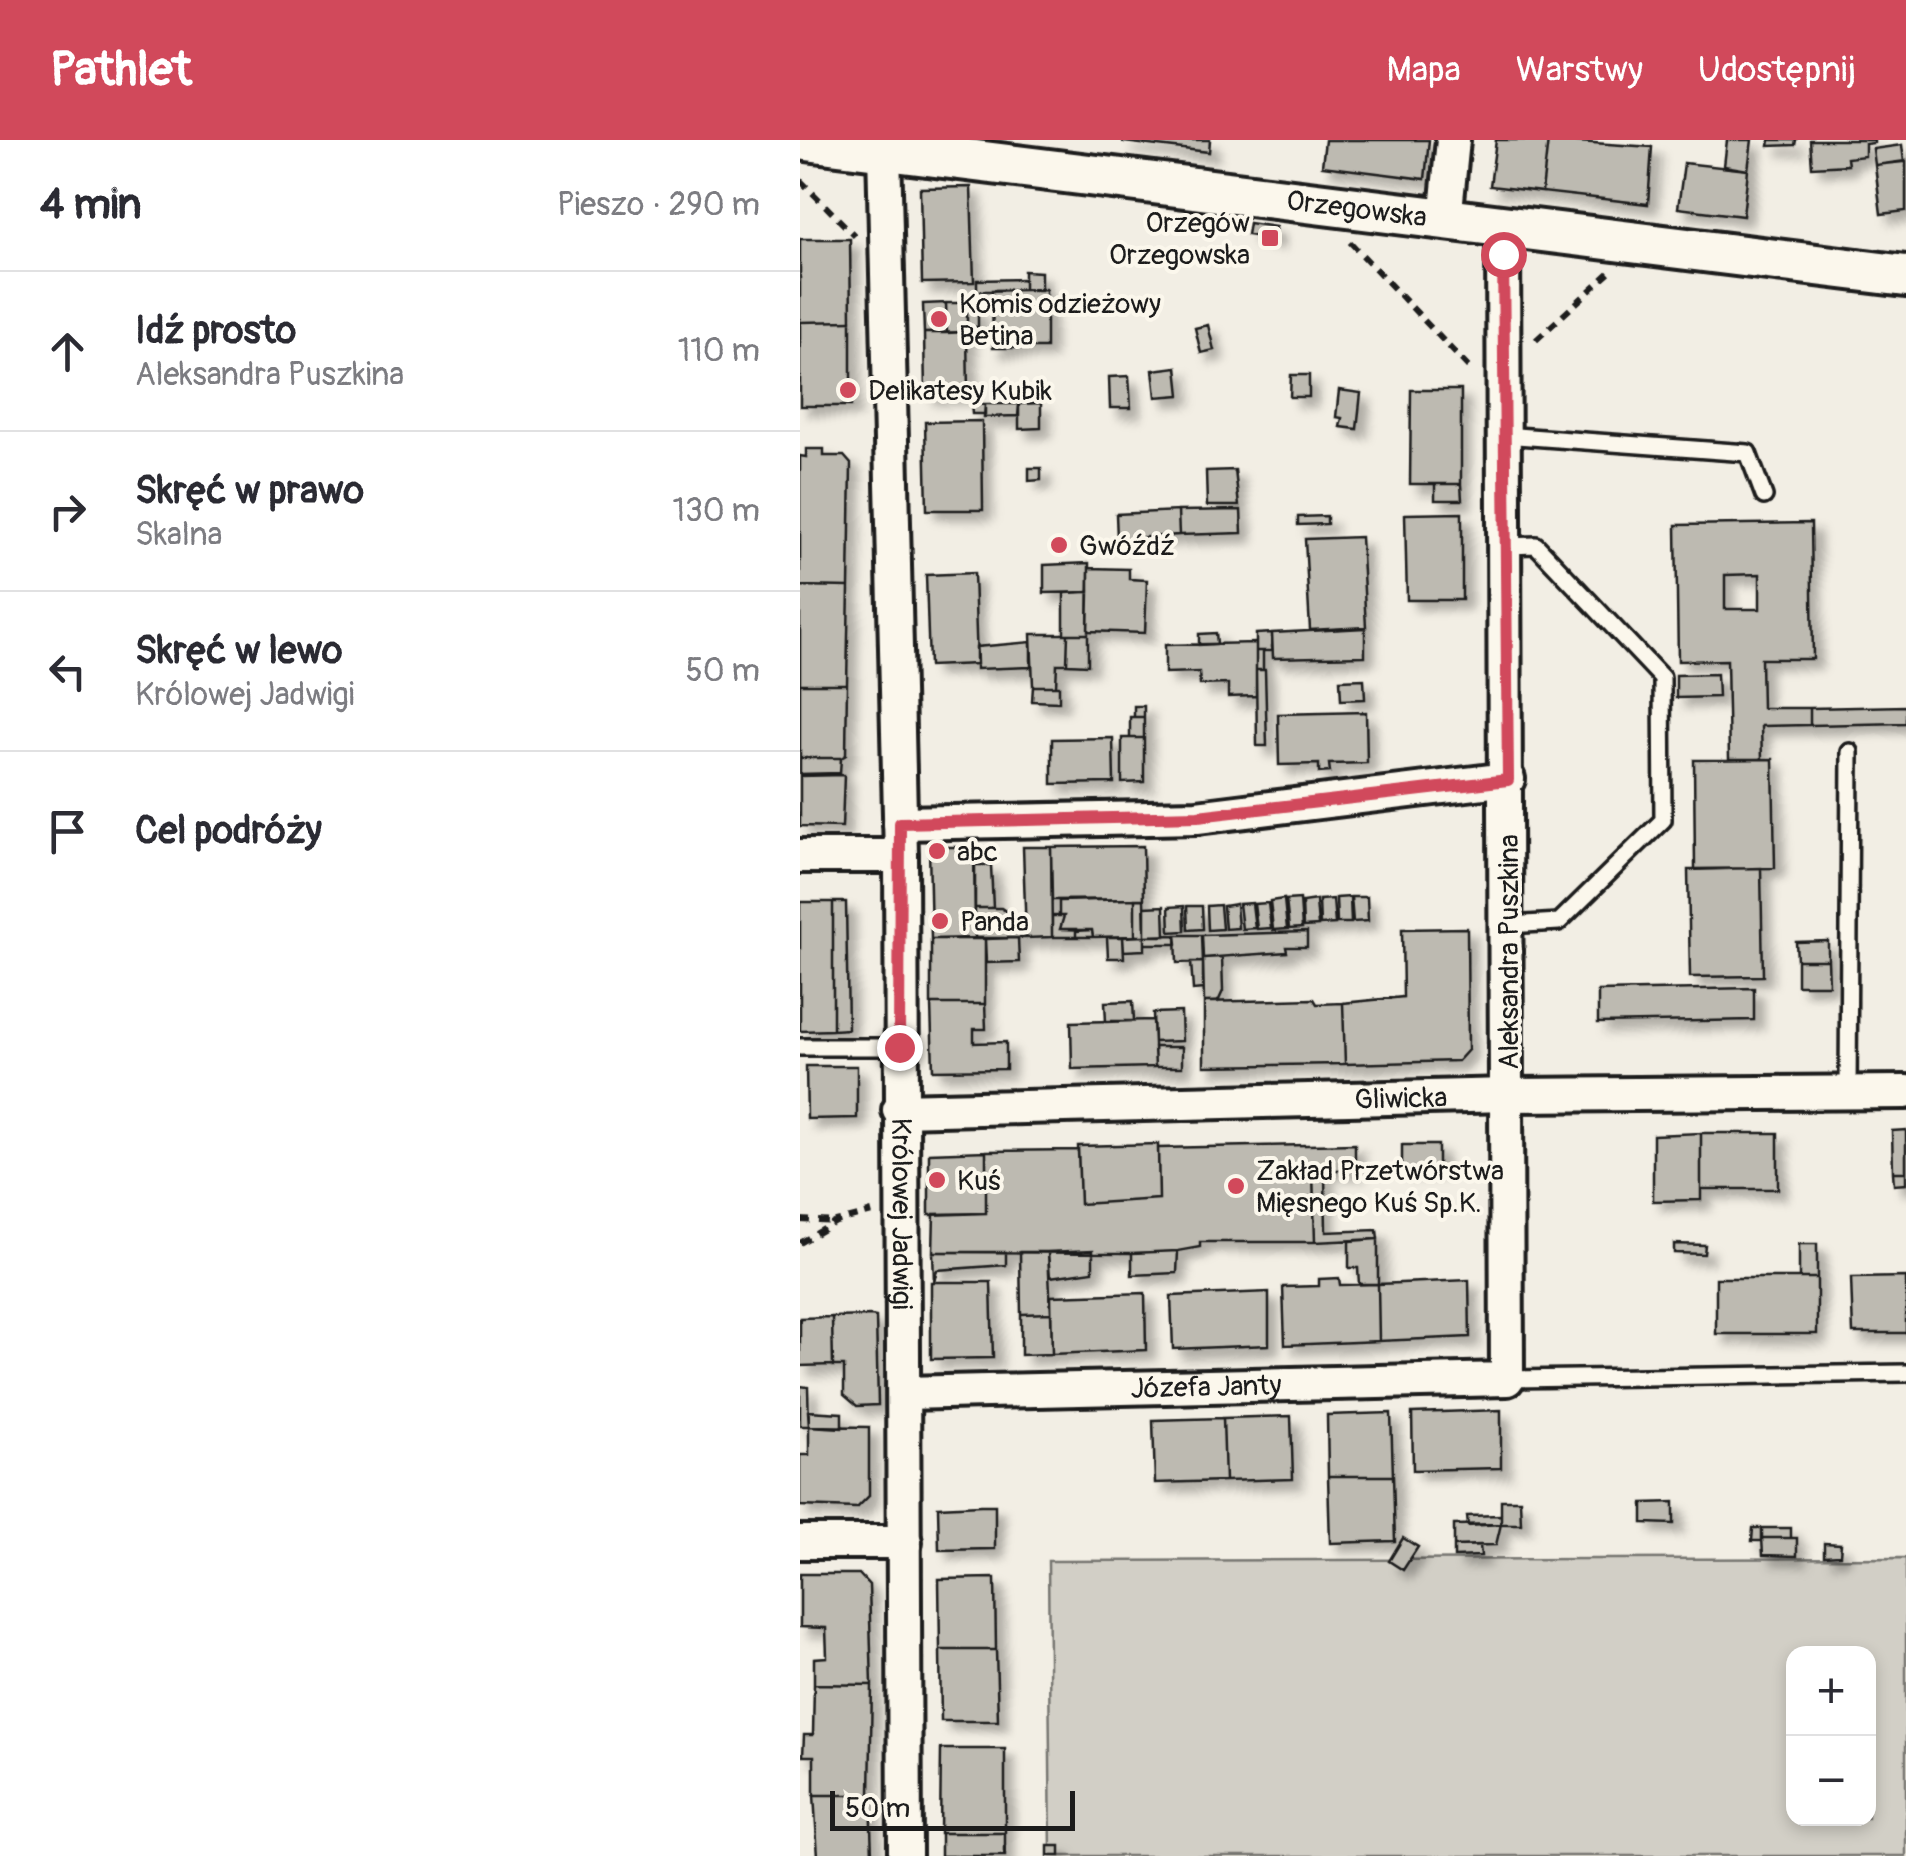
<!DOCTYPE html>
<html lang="pl">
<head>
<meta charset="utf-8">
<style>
  body { margin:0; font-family:Pangolin,sans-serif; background:#f2f2f3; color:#2b2b33 }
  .controls { position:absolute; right:30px; bottom:30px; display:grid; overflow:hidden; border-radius:20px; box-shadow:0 5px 15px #0003 }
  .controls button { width:90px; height:90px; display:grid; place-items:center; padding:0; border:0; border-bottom:2px solid #e1e1e2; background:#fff; color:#2b2b33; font:50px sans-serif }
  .scale { position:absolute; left:30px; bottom:25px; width:245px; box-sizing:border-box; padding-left:10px; border:5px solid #1c1c1c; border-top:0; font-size:28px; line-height:35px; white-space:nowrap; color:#1c1c1c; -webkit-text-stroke:8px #fbf7ec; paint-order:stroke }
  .stop { position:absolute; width:30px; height:30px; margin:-22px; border:8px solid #d1495b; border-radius:50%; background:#fff }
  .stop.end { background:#d1495b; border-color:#fff; box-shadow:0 2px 10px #0008 }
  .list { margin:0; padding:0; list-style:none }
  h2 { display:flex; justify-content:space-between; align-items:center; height:130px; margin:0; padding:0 40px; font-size:42px }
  h2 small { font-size:32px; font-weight:400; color:#7c7c81 }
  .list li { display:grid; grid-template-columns:65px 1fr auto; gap:30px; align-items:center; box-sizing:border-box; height:160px; padding:0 40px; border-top:2px solid #e1e1e2 }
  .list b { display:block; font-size:38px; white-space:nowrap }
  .list p { margin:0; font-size:32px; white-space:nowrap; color:#7c7c81 }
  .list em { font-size:32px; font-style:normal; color:#7c7c81 }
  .icon { flex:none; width:55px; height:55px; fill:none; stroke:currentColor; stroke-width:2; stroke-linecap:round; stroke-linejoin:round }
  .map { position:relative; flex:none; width:1106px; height:1716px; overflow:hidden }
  header { display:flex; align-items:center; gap:60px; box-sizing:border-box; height:140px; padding:0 50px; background:#d1495b; color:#fff }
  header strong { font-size:48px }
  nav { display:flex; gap:55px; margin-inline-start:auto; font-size:35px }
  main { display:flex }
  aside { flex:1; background:#fff }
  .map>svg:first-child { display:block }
</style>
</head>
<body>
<header>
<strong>Pathlet</strong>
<nav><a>Mapa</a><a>Warstwy</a><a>Udostępnij</a></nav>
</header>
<main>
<aside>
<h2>4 min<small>Pieszo · 290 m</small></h2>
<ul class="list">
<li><svg class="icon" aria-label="ahead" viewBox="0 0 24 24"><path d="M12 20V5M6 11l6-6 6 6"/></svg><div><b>Idź prosto</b><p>Aleksandra Puszkina</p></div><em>110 m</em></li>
<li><svg class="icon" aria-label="right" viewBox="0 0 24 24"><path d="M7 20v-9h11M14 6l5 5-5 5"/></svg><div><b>Skręć w prawo</b><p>Skalna</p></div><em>130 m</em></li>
<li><svg class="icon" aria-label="left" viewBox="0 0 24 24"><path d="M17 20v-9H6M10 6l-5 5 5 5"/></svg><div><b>Skręć w lewo</b><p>Królowej Jadwigi</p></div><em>50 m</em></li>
<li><svg class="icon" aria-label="arrive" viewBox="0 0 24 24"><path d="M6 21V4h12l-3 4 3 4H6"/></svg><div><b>Cel podróży</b></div></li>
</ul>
</aside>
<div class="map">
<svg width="1106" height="1716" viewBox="0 0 1106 1716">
  <defs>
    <filter id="shadow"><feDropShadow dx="9" dy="9" stdDeviation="5" flood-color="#0004"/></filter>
  </defs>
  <rect width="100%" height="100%" fill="#f2eee4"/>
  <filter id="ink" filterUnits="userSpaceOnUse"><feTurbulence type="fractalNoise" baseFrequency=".01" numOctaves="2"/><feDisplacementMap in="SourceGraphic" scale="20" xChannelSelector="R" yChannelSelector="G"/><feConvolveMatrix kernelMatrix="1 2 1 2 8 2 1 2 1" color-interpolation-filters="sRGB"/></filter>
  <g filter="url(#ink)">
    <path fill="#d2cfc6" stroke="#777671" stroke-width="2.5" fill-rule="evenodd" d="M1106 1418V1716H251L248 1421ZM994 1514H1068V1678H994Z"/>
    <path fill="#bdbab1" stroke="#1c1c1c" stroke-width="2.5" fill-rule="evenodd" filter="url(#shadow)" d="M323 0H410L409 12 323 2Z
      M525 0H629L625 39 522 26Z
      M696 0H748L742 52 690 46Z
      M748 0 852 7 848 64 742 52Z
      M927 0H952L948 30 924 26Z
      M970 0H996L995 5 969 6Z
      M1010 0H1074V3L1065 4V16L1047 18 1048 25 1012 27Z
      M1102 5 1104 22 1075 25 1073 9Z
      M1106 21V71L1081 74 1075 25Z
      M884 23 948 30 943 76 878 68Z
      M171 47 174 142 122 143 120 48Z
      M449 83 476 87 475 99 447 95Z
      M0 99H50L51 181 0 182Z
      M224 131 241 132V150H224Z
      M224 139V150L177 151V140Z
      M246 149V208H193L192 150Z
      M146 163H167V192L147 193Z
      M146 163 147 193H124L123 164Z
      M167 168H178V187H167Z
      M51 181V266H0V182Z
      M408 185 414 210 401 213 395 188Z
      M167 192 168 254 125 255 124 193Z
      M377 227 380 255 356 257 353 230Z
      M491 235H509V257H490Z
      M329 236 331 268H310L309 237Z
      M539 250 561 253 557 289 540 287 542 278 536 277Z
      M611 250H661V344H610Z
      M241 263V288L219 289V264Z
      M171 264H185V274H172Z
      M185 264H219L218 276 184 277Z
      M182 281 183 370H127L125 282Z
      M6 309H24V316H44L51 324 49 447 0 446V316L6 317Z
      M229 328H241V340L229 341Z
      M435 330 439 366H407L406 331Z
      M635 344H661L662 360H635Z
      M441 370 442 393 379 395 378 371Z
      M378 371 379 395 317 399 316 374Z
      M662 373V460H607L605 374Z
      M527 376V384L498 385V377Z
      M1011 383 1013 519H961L962 568H1010V585L961 586 962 619H929L927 520 878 521 876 385ZM960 434V469H925V435Z
      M561 397 566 487 510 490 505 399Z
      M289 423V452L244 453V425Z
      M289 428 329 429V439L347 440 345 493 288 491Z
      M174 433 177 524 129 526 126 435Z
      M0 446 49 447 47 544H0Z
      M289 452 288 494H264V453Z
      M565 488V516L473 518 472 493Z
      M416 493 417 504 399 505V494Z
      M472 493V511H456V494Z
      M231 494H268L267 524H257L256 546H233Z
      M268 494H288V525L267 524Z
      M231 502V527L176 529V507Z
      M456 503V556L428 557V544L400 545 399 532 365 533V505Z
      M456 511H463V530H456Z
      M456 530H465L467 606H457Z
      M917 534 918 557 876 558V535Z
      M564 539 565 559 541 560 540 540Z
      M0 544H47L46 615 41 618H0Z
      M233 546H259V562L232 561Z
      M334 566H344V577H334Z
      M1106 566V583L1010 585V568Z
      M566 572 567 623 529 624 530 632 519 633V624L479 625 478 574Z
      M330 577H344V598H330Z
      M313 598 314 643 252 644V599Z
      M322 598H344V642L322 643Z
      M0 618H41L40 633 0 634Z
      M973 619 975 728 895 729 894 620Z
      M44 635 42 687 0 686V636Z
      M343 706 344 759 252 760 251 707Z
      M129 707H174L175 798 131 799Z
      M223 707H251L252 797 226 798Z
      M175 725H191L193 768H175Z
      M961 728 963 836 890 837 888 730Z
      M550 757 551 783H537L536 758Z
      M551 757H567L568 781 553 782Z
      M335 759V796L293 797 292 790 260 789 264 776H259V761Z
      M335 759H344L345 796H335Z
      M484 759 487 789 473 790 470 761Z
      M500 759 502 788 489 789 486 760Z
      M533 759 535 784 520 785 519 760Z
      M516 760 518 786 503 787 502 762Z
      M0 762H33V890L0 891Z
      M33 762H46L48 889 33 890Z
      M452 763 455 788 442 789 439 764Z
      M468 763 471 788 457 789 454 764Z
      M436 764 438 788 425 789 423 766Z
      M420 765 422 789 408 790 407 766Z
      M364 766 365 796H345V767Z
      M384 766 385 791 370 792 369 767Z
      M387 766H402L403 789 388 790Z
      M175 768H201L215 777H225L226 798H175Z
      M252 776H264L260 789H276V797H252Z
      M667 788 668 910 658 921 545 924 543 863 603 857 602 789Z
      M292 790 293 797H276V791Z
      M507 792V807H486L487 812 403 818 402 795Z
      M376 795 377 804H345V796Z
      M376 795H402L403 822 377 823Z
      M345 796V810L324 811 323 797Z
      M307 797H323L324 818H308Z
      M218 798 219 822 186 823 185 799Z
      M131 799H185V864H131Z
      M1028 801V820H997L996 802Z
      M422 817 423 851 418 862H404L403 818Z
      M997 820H1028L1029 845H997Z
      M391 822H403V849L393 850Z
      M954 848V880L798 883V851Z
      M514 859 517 864 543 863 545 924 404 926V862Z
      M333 861 334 881 306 882 305 862Z
      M131 864H185L186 889H174V903L206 902V929L133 930Z
      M381 872 382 901 354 902 353 873Z
      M353 880 355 927 272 929 271 882Z
      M354 907H382V927H355Z
      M6 926H57V978L7 979Z
      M1106 990V1032H1093L1092 991Z
      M901 993V1060L853 1061V995Z
      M901 993H978V1049H901Z
      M358 1004 359 1059 280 1064 278 1006Z
      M555 1004V1030H513L515 1102H400V1107L378 1111 332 1113 133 1112 134 1074 186 1073V1011L278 1010 280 1064 359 1059 358 1008Z
      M602 1005H638V1028L602 1029Z
      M186 1011V1073L129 1075V1013Z
      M1093 1032H1106V1044L1094 1045Z
      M525 1033 526 1092 577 1090 578 1099 515 1102 513 1034Z
      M578 1099V1144H559L558 1128H549V1101Z
      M874 1104 905 1105 904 1114 874 1113Z
      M999 1104H1017V1138H999Z
      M293 1110V1131L250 1137 248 1112Z
      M378 1111 377 1133 332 1135V1113Z
      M133 1112H206V1125L137 1130 134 1142Z
      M220 1112H248L251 1173 221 1174Z
      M1106 1137V1193H1053L1051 1138Z
      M539 1138 540 1145 578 1144 579 1201 485 1205 483 1147 519 1146V1139Z
      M916 1138H1017V1194H916Z
      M669 1140 670 1197 579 1201 578 1144Z
      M131 1142H191L193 1218 131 1219Z
      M469 1152V1205L373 1209 371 1156Z
      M345 1153 346 1210 252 1214 251 1156Z
      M251 1173 252 1214 221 1215V1174Z
      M71 1176 76 1177 78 1265 57 1266 44 1255V1226H33L32 1177Z
      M32 1177 33 1225 0 1226V1178Z
      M0 1246 8 1247 9 1286H0Z
      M701 1270V1328L613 1330 612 1273Z
      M8 1271 42 1273V1288L9 1286Z
      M591 1273 593 1336H528L527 1275Z
      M491 1276 493 1339 425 1341 423 1278Z
      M423 1278 425 1341 355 1343 353 1280Z
      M9 1286 69 1287V1356L57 1368 0 1366V1315H9Z
      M528 1336H593L595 1401 530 1403Z
      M701 1360H720L721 1384H701Z
      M874 1362V1384L843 1383V1363Z
      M181 1365H195V1409L139 1410 138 1367Z
      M701 1375V1384L668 1386 667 1376Z
      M701 1384 696 1405 654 1406V1385Z
      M953 1388H962V1401H952Z
      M962 1388H991V1398H962Z
      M603 1398 618 1407 603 1430 589 1421Z
      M962 1398H997V1416L963 1415Z
      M1024 1403 1041 1404 1040 1415 1024 1416Z
      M680 1405 681 1416 654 1417V1406Z
      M0 1434H59L69 1445 72 1545 14 1544V1518L27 1517 26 1488 0 1487Z
      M195 1438 196 1510H140L139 1439Z
      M140 1510H196L198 1581H141Z
      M14 1544 72 1545 70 1655H14V1616H3L4 1595H13Z
      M141 1609H205V1693H140Z
      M14 1655H70L72 1716H18Z
      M141 1693H205V1716H141Z
      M248 1706H260V1716H248Z"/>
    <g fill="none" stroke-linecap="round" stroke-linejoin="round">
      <g stroke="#1c1c1c" stroke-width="22">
        <path id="service" d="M703 295 948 313 964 356
          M707 406 736 405 862 538 863 680 759 782 709 785
          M0 907H99
          M1048 954 1050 612
          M707 1239 1106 1233"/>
      </g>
      <g stroke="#1c1c1c" stroke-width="40">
        <g id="minor">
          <path id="s1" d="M84 9 101 716 105 1716"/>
          <path d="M645 80 653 0"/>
          <path d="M100 683 397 677 708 639"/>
          <path d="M0 716H101"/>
          <path id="s2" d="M99 970 708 955 1106 952"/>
          <path id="s3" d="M104 1253 707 1239 703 86"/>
          <path d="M0 1402H105"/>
        </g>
      </g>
      <g stroke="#1c1c1c" stroke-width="48">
        <g id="tertiary">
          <path id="s4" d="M6 0 1106 136"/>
        </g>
      </g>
      <path stroke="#1c1c1c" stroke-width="6" stroke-dasharray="10 8" stroke-linecap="butt" d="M0 40 55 96
        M550 102 672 231
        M736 200 809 133
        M0 1080 35 1082
        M0 1103 36 1082 72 1072"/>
      <use href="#service" stroke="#fbf7ec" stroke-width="15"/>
      <use href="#minor" stroke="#fbf7ec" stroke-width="32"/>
      <use href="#tertiary" stroke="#fbf7ec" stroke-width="40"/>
    </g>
  </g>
  <g fill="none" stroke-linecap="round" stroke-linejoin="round" filter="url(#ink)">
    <path stroke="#d1495b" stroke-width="12" d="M99 907 100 683 398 676 708 640 703 114"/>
  </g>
  <g fill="#d1495b" stroke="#fbf7ec" stroke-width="4">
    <rect x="460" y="88" width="20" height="20" rx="5"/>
    <circle cx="139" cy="179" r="10"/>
    <circle cx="48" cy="250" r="10"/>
    <circle cx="259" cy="405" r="10"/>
    <circle cx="137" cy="711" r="10"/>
    <circle cx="140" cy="781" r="10"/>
    <circle cx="137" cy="1040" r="10"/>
    <circle cx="436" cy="1046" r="10"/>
  </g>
  <g text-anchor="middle" stroke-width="8" stroke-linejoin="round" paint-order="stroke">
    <g font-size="28" fill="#1c1c1c" stroke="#fbf7ec">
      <text dy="10" stroke="none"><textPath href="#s4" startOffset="555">Orzegowska</textPath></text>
      <text transform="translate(708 812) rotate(-90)" y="10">Aleksandra Puszkina</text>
      <text dy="10" stroke="none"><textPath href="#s2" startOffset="502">Gliwicka</textPath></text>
      <text dy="10" stroke="none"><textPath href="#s1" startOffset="1065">Królowej Jadwigi</textPath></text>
      <text dy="10" stroke="none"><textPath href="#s3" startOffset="302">Józefa Janty</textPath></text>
    </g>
    <g font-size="28" fill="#1c1c1c" stroke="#fbf7ec" text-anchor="start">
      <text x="450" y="92" text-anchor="end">Orzegów<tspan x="450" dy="32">Orzegowska</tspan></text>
      <text x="159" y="173">Komis odzieżowy<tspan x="159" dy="32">Betina</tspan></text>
      <text x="68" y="260">Delikatesy Kubik</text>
      <text x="279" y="415">Gwóźdź</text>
      <text x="157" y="721">abc</text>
      <text x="160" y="791">Panda</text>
      <text x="456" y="1040">Zakład Przetwórstwa<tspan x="456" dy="32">Mięsnego Kuś Sp.K.</tspan></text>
      <text x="157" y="1050">Kuś</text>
    </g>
  </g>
</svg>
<div class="controls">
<button>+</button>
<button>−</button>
</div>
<div class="scale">50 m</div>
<div class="stop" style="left:703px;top:114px"></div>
<div class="stop end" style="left:99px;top:907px"></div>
</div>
</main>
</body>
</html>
